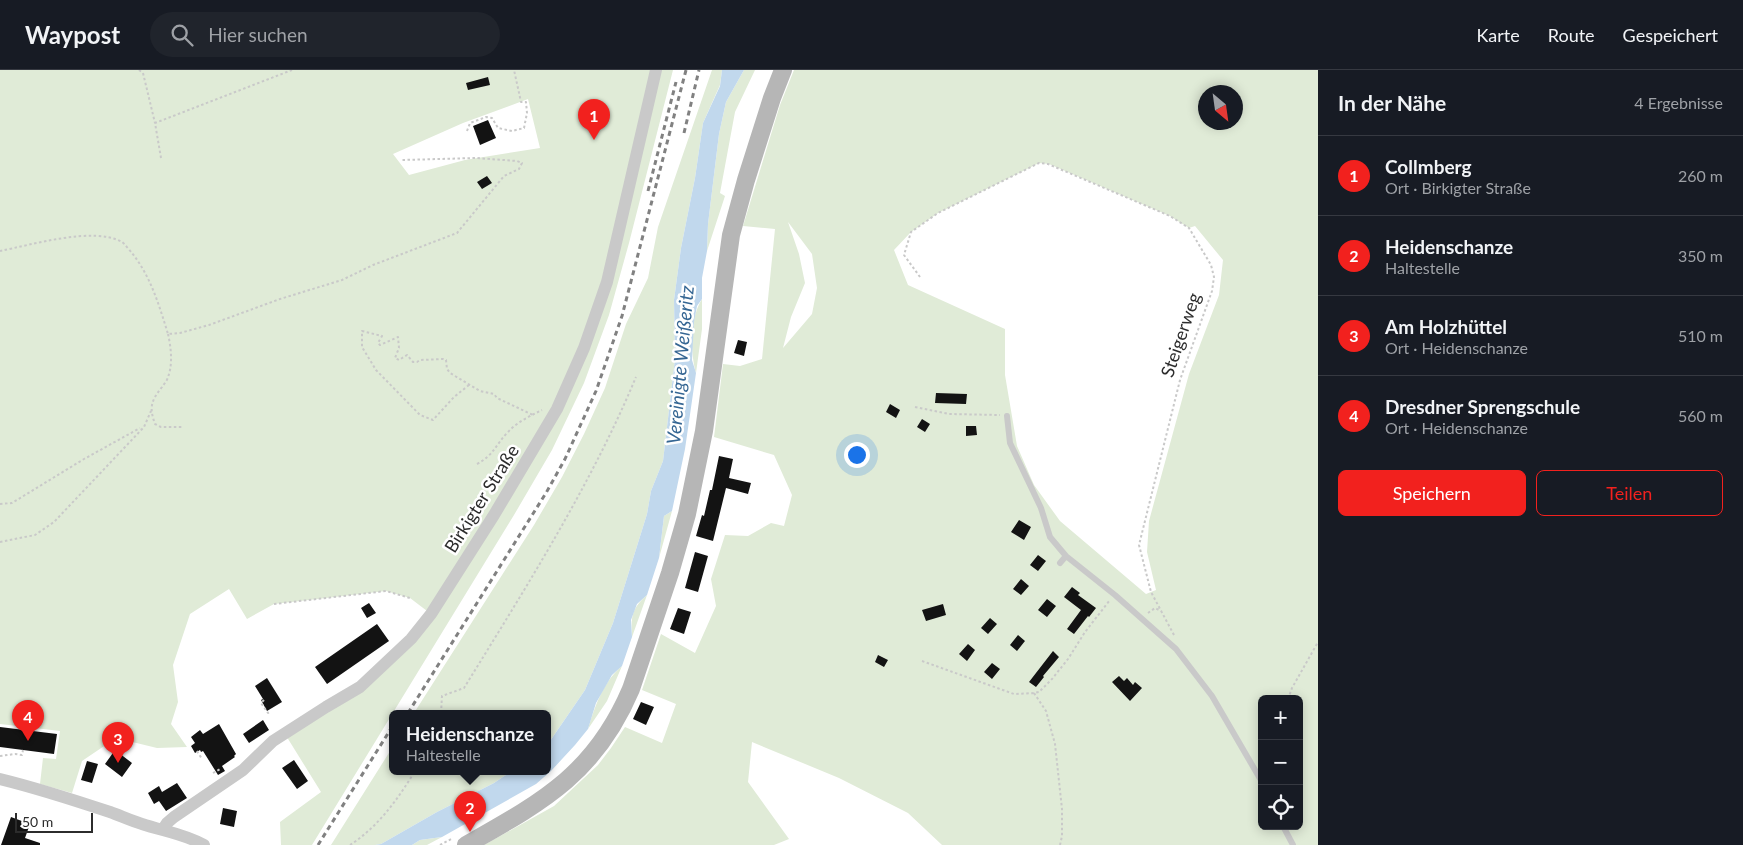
<!DOCTYPE html>
<html lang="de">
<head>
<meta charset="utf-8">
<style>
  body { margin:0; font-family:Lato,sans-serif; background:#20242c; color:#f1f3f6 }
  .controls { position:absolute; right:15px; bottom:15px; display:grid; overflow:hidden; border-radius:8px; box-shadow:0 2px 12px #0003 }
  .controls button { width:45px; height:45px; display:grid; place-items:center; padding:0; border:0; border-bottom:1px solid #363941; background:#171b24; color:#f1f3f6; font:25px sans-serif }
  .compass { position:absolute; left:1198px; top:15px; width:45px; height:45px; border-radius:50%; background:#171b24; box-shadow:0 2px 12px #0003; rotate:151deg }
  .scale { position:absolute; left:15px; bottom:12px; width:78px; box-sizing:border-box; padding-left:5px; border:2px solid #2c2c2c; border-top:0; font-size:14px; line-height:18px; white-space:nowrap; color:#2c2c2c; -webkit-text-stroke:4px #fff; paint-order:stroke }
  .you { position:absolute; left:856px; top:384px; width:18px; height:18px; margin:-12px; border:4px solid #fff; border-radius:50%; background:#1a73e8; box-shadow:0 0 0 8px #1a73e833 }
  .badge { display:grid; place-items:center; width:32px; height:32px; border-radius:50%; background:#f2211e; color:#fff; font-size:16px; font-weight:700 }
  .pin { position:absolute; translate:-50% -41px; filter:drop-shadow(0 1px 2px #0008) }
  .pin::after { content:''; position:absolute; top:26px; width:18px; height:15px; background:inherit; clip-path:polygon(0 0,100% 0,50% 100%) }
  .popup { position:absolute; left:389px; top:640px; width:162px; height:65px; box-sizing:border-box; display:grid; place-content:center; border-radius:8px; background:#171b24; filter:drop-shadow(0 1px 4px #0005); font-size:16px; white-space:nowrap; color:#9ea1a6 }
  .popup b { font-size:19px; color:#f1f3f6 }
  .popup::after { content:''; position:absolute; left:50%; top:100%; margin-left:-10px; border:10px solid transparent; border-top-color:#171b24 }
  .list { margin:0; padding:0; list-style:none }
  h2 { display:flex; justify-content:space-between; align-items:center; height:65px; margin:0; padding:0 20px; font-size:21px }
  h2 small { font-size:16px; font-weight:400; color:#9ea1a6 }
  .list li { display:grid; grid-template-columns:32px 1fr auto; gap:15px; align-items:center; box-sizing:border-box; height:80px; padding:0 20px; border-top:1px solid #363941 }
  .list b { display:block; font-size:19px; white-space:nowrap }
  .list p { margin:0; font-size:16px; white-space:nowrap; color:#9ea1a6 }
  .list em { font-size:16px; font-style:normal; color:#9ea1a6 }
  .actions { display:flex; gap:10px; padding:15px 20px }
  .actions a { flex:1; padding:11px 0; border:1px solid #f2211e; border-radius:8px; text-align:center; font-size:18px; color:#f2211e }
  .actions .main { background:#f2211e; color:#fff }
  .icon { flex:none; width:28px; height:28px; fill:none; stroke:currentColor; stroke-width:2; stroke-linecap:round; stroke-linejoin:round }
  .map { position:relative; flex:none; width:1318px; height:775px; overflow:hidden }
  header { display:flex; align-items:center; gap:30px; box-sizing:border-box; height:70px; padding:0 25px; background:#171b24; border-bottom:1px solid #363941 }
  header strong { font-size:24px }
  nav { display:flex; gap:28px; margin-inline-start:auto; font-size:18px }
  .search { width:350px; height:45px; background:#20242c; display:flex; align-items:center; gap:12px; box-sizing:border-box; padding:0 18px; border-radius:28px; color:#9ea1a6; font-size:19px }
  main { display:flex }
  aside { flex:1; background:#171b24 }
  .map>svg:first-child { display:block }
</style>
</head>
<body>
<header>
<strong>Waypost</strong>
<div class="search"><svg class="icon" aria-label="search" viewBox="0 0 24 24"><circle cx="10" cy="10" r="6"/><path d="M15 15l6 6"/></svg>Hier suchen</div>
<nav><a>Karte</a><a>Route</a><a>Gespeichert</a></nav>
</header>
<main>
<div class="map">
<svg width="1318" height="775" viewBox="0 0 1318 775">
  <rect width="100%" height="100%" fill="#fff"/>
  <path fill="#e0ebd7" fill-rule="evenodd" d="M0 0H673L629 173 609 245 584 313 552 380 514 445 312 775H281L280 752 321 722 285 664 360 617 431 544 410 528 386 521 274 534 247 549 229 519 190 544 173 595 178 632 171 654 187 677 157 678 116 668 82 691 72 723 40 714 43 688 56 689 60 661 0 654ZM528 29 540 78 465 90 409 105 393 84 463 53Z
    M712 0H722L720 15 703 53 695 108 681 178 674 230 675 289 663 391 651 421 647 444 613 553 585 620 548 674V643H414L534 455 562 407 584 364 605 318 626 254 648 208 658 157Z
    M744 0H755L735 42 720 123 725 126 707 181 708 154 719 64 726 32Z
    M794 0H1318V775H942L908 743 839 708 752 672 748 712 789 769 774 775H484L554 736 598 695 611 678 625 657 662 673 676 634 642 620 661 564 695 583 716 536 711 509 725 465 748 466 771 453 784 456 792 425 774 385 714 367 723 294 740 296 762 289 775 159 743 156 780 35ZM1206 22H1236V52H1206ZM1039 93 1049 94 1170 146 1189 158 1195 156 1223 190 1219 225 1189 304 1149 451 1147 482 1156 520 1146 524 1060 451 1034 415 1017 376 1005 305V259L908 215 894 180 911 162 938 143ZM788 152 812 184 817 218 812 244 783 278 791 247 805 213 799 184ZM1262 629H1299V756H1262Z
    M702 229V259L696 303C690 282 690 247 702 229Z
    M672 441 659 488 664 446Z
    M647 525 632 567C631 547 631 539 647 525Z
    M622 596 607 631 588 659C595 636 603 612 622 596Z
    M392 678V701H512L494 713 437 742 381 774 375 775H331Z
    M442 767 427 775H412L420 770Z"/>
  <path fill="#c1d8ed" d="M722 0H744L726 32 719 64 708 154 707 181 702 208V229L697 236 694 252 692 290 696 303 685 379 672 441 664 446 659 488 647 525 637 534 631 550 632 567 622 596 612 605 596 633 588 659 575 675 551 701 536 714 442 767 420 770 412 775H375L381 774 437 742 494 713 512 701H548V674L585 620 613 553 647 444 651 421 663 391 675 289 674 230 681 178 695 108 703 53 720 16Z"/>
  <path fill="#131313" d="M488 7 490 15 468 20 466 13Z
    M488 50 496 68 480 75 473 56Z
    M487 106 492 113 482 119 477 112Z
    M738 270 747 272 744 286 734 283Z
    M936 323 967 324 966 334 935 333Z
    M890 334 900 340 896 348 886 342Z
    M922 349 930 354 925 362 917 357Z
    M966 356H976L977 365 966 366Z
    M719 386 733 389 729 408 751 413 748 424 726 418 713 471 696 466 702 445 704 446 710 420H712Z
    M1019 450 1031 457 1024 470 1011 462Z
    M695 482 708 486 698 522 685 518Z
    M1038 485 1046 491 1038 501 1030 495Z
    M1021 509 1029 516 1021 525 1013 519Z
    M1072 517 1080 523 1078 525 1096 538 1089 547 1088 546 1074 564 1067 559 1081 540 1064 527Z
    M1047 529 1056 536 1047 547 1038 540Z
    M369 533 376 543 367 548 361 538Z
    M943 534 946 545 926 551 922 540Z
    M678 538 691 542 684 564 670 559Z
    M990 548 997 554 988 564 981 558Z
    M377 554 389 571 327 614 315 597Z
    M1018 565 1025 571 1017 581 1010 575Z
    M968 574 975 580 967 591 959 584Z
    M1053 581 1059 587 1043 606 1044 607 1036 617 1029 612Z
    M878 585 888 590 884 597 875 592Z
    M992 593 1000 599 992 609 984 602Z
    M1119 606 1124 611 1127 608 1133 615 1135 612 1142 618 1130 631 1112 612Z
    M267 608 282 632 267 641 261 630 263 629 255 616Z
    M641 632 654 637 646 655 633 649Z
    M263 650 269 660 249 673 243 664Z
    M219 654 236 684 234 686 235 687 222 696 225 701 218 705 203 681 201 682 200 680 195 683 191 676 195 673 191 667 200 660 203 664Z
    M0 657 57 664 54 684 0 677Z
    M115 680 132 693 122 707 105 694Z
    M294 690 308 711 297 719 282 698Z
    M87 691 98 694 92 713 81 710Z
    M177 713 187 728 166 741 159 731 154 734 148 723 159 716 162 722Z
    M223 738 237 741 234 757 220 754Z
    M11 747 30 754 25 768 40 773V775H1Z"/>
  <g fill="none" stroke-linecap="round" stroke-linejoin="round">
    <path stroke="#c9c9c9" stroke-width="2" stroke-dasharray="2.5 2.5" stroke-linecap="butt" d="M139 0 143 3 155 53
      M467 61 470 53 486 47 492 48 498 58 512 61 524 58 527 43 526 32H521L514 0
      M161 88 155 53 292 0
      M0 181C31 175 94 156 122 172 125 174 129 180 132 183 151 207 159 235 168 264L180 263 209 255 280 229 342 210 373 195 457 163 504 106 519 99 522 93 517 91 476 88 402 90
      M920 207 904 185 911 162 938 143 1039 93 1048 94 1170 146 1189 158 1211 195 1214 207 1212 221 1180 310 1139 475 1151 522 1174 565
      M168 264C171 277 173 294 168 307 167 311 164 314 162 317 151 331 149 337 155 354L161 357H182
      M469 315 454 327 433 350 420 345 376 300 362 277V261L382 266 378 273 380 275 398 267 399 278 395 288 399 290 407 285 413 292H417L420 290 443 289 446 290 447 299 450 303 480 321 494 324 497 328 533 345
      M915 337 949 344 1000 345
      M477 394C494 385 496 374 508 362 517 352 530 346 542 340
      M0 434 12 433 84 389 140 358
      M0 472 35 465 54 452 144 357 151 341
      M274 534 386 521 410 528
      M1148 543 1155 538 1161 541
      M922 591 1014 624 1034 623 1039 622 1052 609 1068 589 1085 562 1110 530
      M1034 623 1046 641 1055 674 1062 739V766L1060 775
      M1288 629 1292 618 1318 572
      M264 630 261 633 268 643 271 641
      M441 643 442 626 464 618C525 519 591 415 636 307
      M197 681 202 689
      M0 686 15 684 22 685 23 680
      M213 703 220 699 219 698
      M350 775C378 757 398 729 415 701
      M440 775 453 768"/>
    <path stroke="#c9c9c9" stroke-width="6" d="M1007 346 1010 373 1041 438 1050 467 1066 486 1115 525 1176 579 1212 626 1262 712
      M1060 493 1066 486
      M1283 756 1293 775"/>
    <path stroke="#c9c9c9" stroke-width="12" d="M0 709C37 718 74 730 110 742 121 746 132 751 142 754 163 761 185 764 204 775
      M163 759 167 753 174 747 243 700 273 671 326 637 360 617 411 569 431 544 494 445 557 339 584 278 607 212 656 0"/>
    <path stroke="#b6b6b6" stroke-width="18" d="M466 775C542 732 595 704 631 619L670 503 687 444 704 361 731 165 746 110 772 28 783 0"/>
    <path stroke="#818181" stroke-width="3" stroke-dasharray="5 4" stroke-linecap="butt" d="M684 63 699 0
      M648 121 676 12
      M408 643 546 423 565 389 596 321 622 246 686 0
      M318 775 392 657"/>
  </g>
  <g text-anchor="middle" stroke-width="5" stroke-linejoin="round" paint-order="stroke">
    <g font-size="18" fill="#2c2c2c" stroke="#fff">
      <text transform="translate(1181 265) rotate(-71)" y="6">Steigerweg</text>
      <text transform="translate(482 429) rotate(-58)" y="6">Birkigter Straße</text>
    </g>
    <g font-size="19" font-style="italic" fill="#356693" stroke="#fff">
      <text transform="translate(680 295) rotate(-85)" y="7">Vereinigte Weißeritz</text>
    </g>
  </g>
</svg>
<div class="controls">
<button>+</button>
<button>−</button>
<button><svg class="icon" aria-label="locate" viewBox="0 0 24 24"><circle cx="12" cy="12" r="6"/><path d="M12 2v4M12 18v4M2 12h4M18 12h4"/></svg></button>
</div>
<svg class="compass" viewBox="-18 -18 36 36"><path d="M0-13l5 13h-10z" fill="#e53935"/><path d="M0 13l5-13h-10z" fill="#9ea1a6"/></svg>
<div class="scale">50 m</div>
<div class="you"></div>
<div class="pin badge" style="left:594px;top:70px">1</div>
<div class="pin badge" style="left:470px;top:762px">2</div>
<div class="popup"><b>Heidenschanze</b>Haltestelle</div>
<div class="pin badge" style="left:118px;top:693px">3</div>
<div class="pin badge" style="left:28px;top:671px">4</div>
</div>
<aside>
<h2>In der Nähe<small>4 Ergebnisse</small></h2>
<ul class="list">
<li><span class="badge">1</span><div><b>Collmberg</b><p>Ort · Birkigter Straße</p></div><em>260 m</em></li>
<li><span class="badge">2</span><div><b>Heidenschanze</b><p>Haltestelle</p></div><em>350 m</em></li>
<li><span class="badge">3</span><div><b>Am Holzhüttel</b><p>Ort · Heidenschanze</p></div><em>510 m</em></li>
<li><span class="badge">4</span><div><b>Dresdner Sprengschule</b><p>Ort · Heidenschanze</p></div><em>560 m</em></li>
</ul>
<div class="actions"><a class="main">Speichern</a><a>Teilen</a></div>
</aside>
</main>
</body>
</html>
